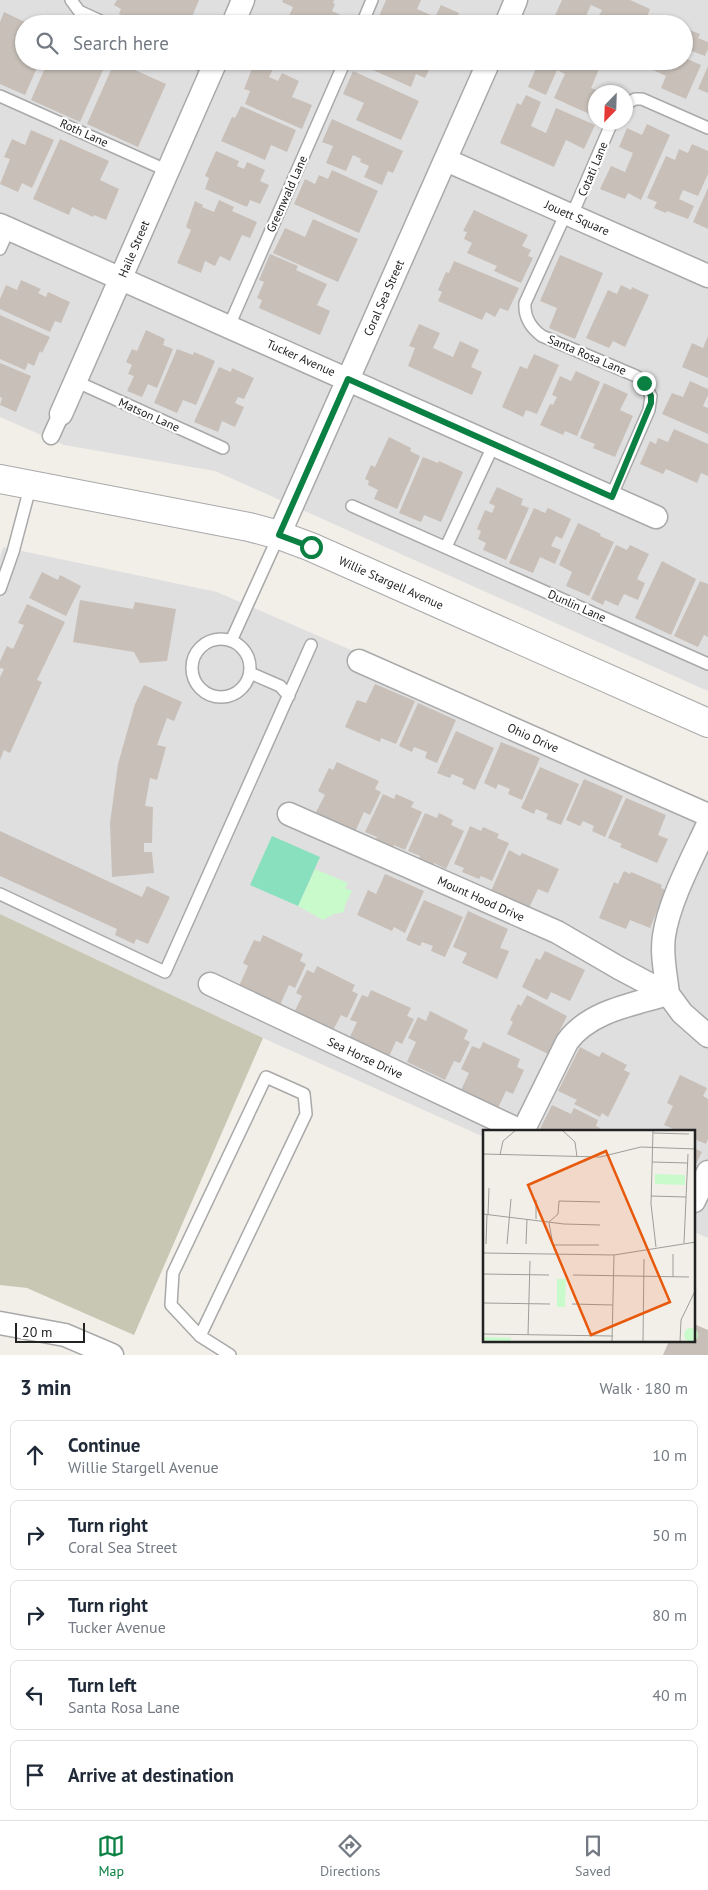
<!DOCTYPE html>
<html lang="en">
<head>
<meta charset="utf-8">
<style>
  body { margin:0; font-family:"PT Sans",sans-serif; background:#f2f2f3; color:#1f2937 }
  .compass { position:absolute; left:588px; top:85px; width:45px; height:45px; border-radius:50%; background:#fff; box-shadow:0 1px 4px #0004; rotate:203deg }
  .scale { position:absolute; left:15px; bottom:12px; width:70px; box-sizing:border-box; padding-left:5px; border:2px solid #222; border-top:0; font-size:14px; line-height:18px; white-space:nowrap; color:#222; -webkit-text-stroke:4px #fff; paint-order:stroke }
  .stop { position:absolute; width:15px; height:15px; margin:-11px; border:4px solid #0b8043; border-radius:50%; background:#fff }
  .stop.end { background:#0b8043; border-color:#fff; box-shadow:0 1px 5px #0008 }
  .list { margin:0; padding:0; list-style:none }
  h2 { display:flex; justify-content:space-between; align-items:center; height:65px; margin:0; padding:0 20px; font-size:21px }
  h2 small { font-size:16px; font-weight:400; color:#747a83 }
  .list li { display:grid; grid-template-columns:32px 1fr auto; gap:15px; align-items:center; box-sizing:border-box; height:70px; margin:0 10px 10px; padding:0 10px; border:1px solid #e0e1e3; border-radius:8px }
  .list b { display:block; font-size:19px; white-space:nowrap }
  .list p { margin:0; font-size:16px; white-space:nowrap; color:#747a83 }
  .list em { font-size:16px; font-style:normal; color:#747a83 }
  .icon { flex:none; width:28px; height:28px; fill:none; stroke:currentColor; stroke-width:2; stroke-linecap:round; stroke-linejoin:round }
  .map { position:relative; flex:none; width:708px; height:1355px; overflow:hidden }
  .search { position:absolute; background:#fff; box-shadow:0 1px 4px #0004; left:15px; right:15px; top:15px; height:55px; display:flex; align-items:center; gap:12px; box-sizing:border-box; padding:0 18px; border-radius:28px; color:#747a83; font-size:19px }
  .sheet { height:465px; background:#fff }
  nav { display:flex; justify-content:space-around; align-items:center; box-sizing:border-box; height:70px; border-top:1px solid #e0e1e3; background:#fff; font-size:14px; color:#747a83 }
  nav a { display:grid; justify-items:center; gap:2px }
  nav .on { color:#0b8043 }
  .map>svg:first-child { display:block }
</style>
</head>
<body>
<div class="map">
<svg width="708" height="1355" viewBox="0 0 708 1355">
  <rect width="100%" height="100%" fill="#f2efe9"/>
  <path fill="#e0dfdf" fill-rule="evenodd" d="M0 0H708V691L215 471 64 445 0 417ZM24 24H684V61H24ZM596 92H626V122H596Z
    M3 547 217 592 708 805V1238L694 1232V1131H484V1137L263 1038 0 914V557Z"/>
  <path fill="#c7c7b4" d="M0 914 263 1038 134 1335 27 1288 0 1285Z"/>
  <path fill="#c8facc" d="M315 869 348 883 345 888 352 891 345 905 344 912 334 914 323 920 298 906Z"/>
  <path fill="#88e0be" d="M272 836 320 857 298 906 250 885Z"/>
  <path fill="#c7bfb8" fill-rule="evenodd" d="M117 0H199L189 24 170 17 167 24H141L119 14 121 9 114 5Z
    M283 0H334L333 3 335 4 332 11 347 18 344 24H302L288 18 293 7 282 2Z
    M386 0H421L417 9 435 17 441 5 459 13 454 24H383L377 21Z
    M562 0H630L650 9 644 24H551ZM591 5 602 10 597 20 586 16Z
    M4 12 29 24H24V61H40L25 95 0 84V22Z
    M684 28 700 34 698 38 708 42V49L705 56 689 50 685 58 701 65 686 99 661 88 666 76 651 69 654 61H684Z
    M48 61H107L80 122 31 100Z
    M115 61 166 84 138 147 87 124Z
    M255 61 273 69 269 77 278 81 282 73 299 81 292 97 312 105 302 129 245 104 250 91 244 89Z
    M291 61H309L305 70 290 63Z
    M366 61H437L433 70 430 68 425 78 416 74 411 87 364 66Z
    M539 61 602 62 591 88 601 92H596V117L554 98 565 74 557 70 546 95 528 87Z
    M708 66V93L698 89Z
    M353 71 419 101 401 140 356 120 364 103 343 94Z
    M526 95 541 102 531 126 546 133 556 108 595 125 584 149 566 140 554 167 500 143 517 103 521 105Z
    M241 106 296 130 287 152 271 145 265 160 221 141 232 117 235 118Z
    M332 119 403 151 393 173 388 171 382 185 364 177 369 166 360 162 361 159 353 155 346 171 326 163 333 146 322 142Z
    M647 124 670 135 641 200 628 193 625 199 600 189 611 166 625 172 633 153 619 147 627 128 642 135Z
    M31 130 54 140 32 188 22 183 18 192 0 184 10 159 4 157 12 139 25 145Z
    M60 139 109 161 100 180 119 189 106 220 94 215 93 217 72 207 69 215 33 199Z
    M692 144 708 151V174L698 196 683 190 679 199 694 206 688 219 667 211 666 213 654 208 657 202 647 198 666 156 675 160 679 149 688 153Z
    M216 151 239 161 237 166 244 169 247 162 265 170 260 181 269 185 260 204 250 200 247 207 205 189 209 178 205 176Z
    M332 170 378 191 359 233 294 204 305 179 315 184 319 175 328 179Z
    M708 188V229L693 222Z
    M219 200 234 207 232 211 257 222 250 238 242 235 230 261 220 256 215 266 205 261 201 273 177 263 191 230 186 227 195 201 203 205 202 207 214 212Z
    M474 210 528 235 522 246 531 250 528 256 533 258 521 283 494 271 497 266 467 253 472 243 464 239 467 232 463 231Z
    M313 219 358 239 338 282 273 253 285 228 305 237Z
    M270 254 298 266 296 270 327 284 317 305 330 311 320 335 259 308 262 300 257 298 264 282 259 280Z
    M560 255 603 273 575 339 549 328 557 308 540 301Z
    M454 261 519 288 508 311 500 308 495 317 486 312 482 320 438 301 442 292 438 290 446 272 449 273Z
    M21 280 41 289 38 293 46 297 48 292 70 302 61 323 55 321 50 332 0 309V299L6 285 17 290Z
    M621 285 631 290 632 287 649 295 625 347 613 341 609 348 586 338 608 290 617 294Z
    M0 315 50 337 42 353 40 351 34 366 28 363 25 370 0 359Z
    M419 324 440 333 433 348 453 357 460 341 479 350 471 367 482 372 472 395 408 366 415 348 409 346Z
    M146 330 165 339 163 345 173 349 157 388 148 384 142 397 127 391 134 376 128 374 132 365 126 362 132 349 137 351Z
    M708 336V378L682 367 692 343 703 348Z
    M177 349 193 355 194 352 215 361 196 405 183 400 177 413 154 403Z
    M534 354 559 365 537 414 526 410 523 417 502 407 520 366 527 369Z
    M0 363 31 376 16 412 0 405 2 398 0 397Z
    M219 367 231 372 232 368 254 378 244 399 238 397 235 403 244 407 235 427 222 421 218 432 194 422Z
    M576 371 600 382 577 436 565 431 563 435 540 425 550 404 553 405 557 397 552 395 560 376 571 381Z
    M690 381 708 389V395L703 406 708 408V434L662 414 672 393 683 397Z
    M604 383 628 394 620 410 633 416 615 457 593 448 595 444 580 438Z
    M674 429 708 444V476L701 473 697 483 666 469 663 474 640 464 650 441 656 444 658 438 668 442Z
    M389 437 411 448 410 451 420 456 397 509 374 499 378 490 368 485 369 481 365 479 371 465 375 467Z
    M423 457 438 463 439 461 463 472 441 522 424 515 421 522 399 513Z
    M497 487 523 499 521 505 529 508 506 560 483 550 486 543 478 539 481 531 477 529 485 510 492 513 495 506 489 503Z
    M534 508 545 513 548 508 571 519 562 539 556 536 551 546 561 550 555 564 540 557 533 573 509 563Z
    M578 523 601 534 600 536 614 542 589 596 566 586 572 572 559 565Z
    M616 545 627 550 630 545 649 554 637 579 645 583 638 600 624 594 618 606 605 600 603 605 591 599Z
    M662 561 696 579 671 635 635 618Z
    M42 572 58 580 60 575 81 586 66 616 29 598Z
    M700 581 708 584V637L704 635 698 647 674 636Z
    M80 600 133 609 135 602 176 609 167 661 140 663 134 652 73 642Z
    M27 604 65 622 37 680 42 682 10 753 4 750 0 760V677L4 669 0 668V661L7 646 13 649 24 625 18 623Z
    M375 684 415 701 396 744 381 738 380 742 345 727 357 700 366 703Z
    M144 685 182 702 174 721 167 718 157 745 166 747 157 780 150 778 145 806 153 807 152 843H144V852H152L154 873 112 877 110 823 118 764 135 704Z
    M418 703 456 720 437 763 425 758 427 752 414 747 412 752 399 746Z
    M456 731 494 748 475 790 462 784 464 779 452 774 450 778 437 773Z
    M501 742 540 758 522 800 508 794 510 789 498 784 496 789 484 783Z
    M337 762 379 781 375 789 381 792 370 815 364 812 355 832 315 814 325 795 318 791 329 768 333 770Z
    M540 767 579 784 561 825 546 819 548 814 536 809 534 814 521 808Z
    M584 779 623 796 605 837 592 831 594 826 583 821 580 826 566 820Z
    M383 794 394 799 396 794 414 802 411 807 422 812 405 850 394 845 392 849 375 841 377 837 365 832Z
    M626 798 666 815 658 835 668 839 657 863 620 847 622 844 608 838Z
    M425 813 437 818 439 813 453 820 451 825 464 831 446 869 434 863 432 867 418 860 420 856 408 851Z
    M470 826 481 831 483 827 499 834 497 838 509 843 492 881 481 876 479 879 462 872 464 868 454 864Z
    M0 831 142 897 147 886 170 897 148 944 136 939 134 944 115 935 117 929 0 876Z
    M509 850 520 856 522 853 559 869 548 893 538 889 529 908 491 891Z
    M624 871 630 874 631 872 662 885 661 888 666 890 650 928 630 920 626 929 599 918 614 882 618 884Z
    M385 874 424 891 405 933 394 927 392 931 357 915 368 890 376 894Z
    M424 900 463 917 445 957 431 951 433 946 422 942 420 946 406 940Z
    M468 911 508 929 500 948 509 951 497 979 462 963 467 953 453 947Z
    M263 935 303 954 300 961 306 964 295 988 289 985 280 1005 239 986 248 966 243 963 254 940 260 942Z
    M545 951 585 970 570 1001 551 992 547 1000 522 987 536 958 540 960Z
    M317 966 355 985 352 991 358 994 347 1018 341 1015 331 1034 293 1015 302 996 296 993 307 970 314 973Z
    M371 990 411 1008 407 1016 414 1019 402 1044 396 1041 388 1059 348 1041 357 1022 350 1020 362 995 368 997Z
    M527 995 567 1016 548 1054 507 1034 513 1022 510 1020 518 1004 521 1006Z
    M430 1011 468 1030 464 1039 470 1042 460 1063 454 1061 445 1080 407 1062 416 1042 408 1038 418 1017 426 1021Z
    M483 1042 520 1059 517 1067 524 1070 513 1094 506 1091 497 1110 460 1092 469 1073 461 1069 472 1046 480 1049Z
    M580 1047 599 1057 602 1052 627 1065 624 1070 630 1073 608 1117 602 1113 600 1117 574 1104 577 1100 558 1091Z
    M680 1075 707 1088 703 1096 708 1099V1139L706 1144 694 1139V1131H678L664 1125 673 1106 667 1103Z
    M552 1105 571 1114 574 1108 598 1120 596 1126 600 1128 598 1131H539Z
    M694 1148 702 1152 694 1168Z
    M694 1324 708 1330V1355H663L669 1341H694Z"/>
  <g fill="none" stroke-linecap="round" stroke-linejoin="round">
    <g stroke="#a9a9a9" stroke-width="14">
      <path id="service" d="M71 0 79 11 107 24
        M362 24 372 0
        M193 61 213 70
        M0 96 168 171
        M626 104 635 99H642L708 128
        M566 213 525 303C524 317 531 328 542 336L636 376 644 383 651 396 649 410 611 497
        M572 215 612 122
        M0 249 9 229
        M229 326 345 61
        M75 381 223 448
        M352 506 708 664
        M446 547 494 444
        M0 589 13 552 31 484
        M192 668a29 29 0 1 1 58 0a29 29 0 1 1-58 0Z
        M231 641 279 535
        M250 673 280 686 289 696
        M0 894 165 972 311 645
        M200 1336 171 1305 173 1273 266 1077 304 1094 306 1114 200 1336 230 1355"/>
    </g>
    <g stroke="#a9a9a9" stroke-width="19">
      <path id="pedestrian" d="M51 436 61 414"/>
    </g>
    <g stroke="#a9a9a9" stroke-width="25">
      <path id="minor" d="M233 24 243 0
        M506 24 516 0
        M446 160 708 276
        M0 225 656 517
        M61 414 216 61
        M279 535 489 61
        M359 661 708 815
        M289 814 557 932 619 968 668 994 682 1013 708 1036
        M210 984 521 1131
        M668 994C666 975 661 955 664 936 669 901 693 857 708 824
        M523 1131 567 1042C589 1011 634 1004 668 994
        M694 1201 708 1172
        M0 1323 65 1335 112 1355"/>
    </g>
    <g stroke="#a9a9a9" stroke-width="30">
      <path id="tertiary" d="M0 479 249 527 279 535 311 547 708 723"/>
    </g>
    <use href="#service" stroke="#fff" stroke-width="11"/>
    <use href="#pedestrian" stroke="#fff" stroke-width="16"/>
    <use href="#minor" stroke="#fff" stroke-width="22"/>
    <use href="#tertiary" stroke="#fff" stroke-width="28"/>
  </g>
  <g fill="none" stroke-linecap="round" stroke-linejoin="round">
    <path stroke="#0b8043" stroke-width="6" d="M311 547 279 535 348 379 612 497 651 403V396L644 383"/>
  </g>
  <g text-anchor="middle" stroke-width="4.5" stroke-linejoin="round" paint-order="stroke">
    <g font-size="12" fill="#222" stroke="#fff">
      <text transform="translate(84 133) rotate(24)" y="4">Roth Lane</text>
      <text transform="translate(593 169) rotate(-67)" y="4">Cotati Lane</text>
      <text transform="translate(287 194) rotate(-66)" y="4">Greenwald Lane</text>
      <text transform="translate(577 218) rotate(24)" y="4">Jouett Square</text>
      <text transform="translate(134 249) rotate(-67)" y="4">Haile Street</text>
      <text transform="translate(384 298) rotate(-66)" y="4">Coral Sea Street</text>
      <text transform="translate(587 355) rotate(23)" y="4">Santa Rosa Lane</text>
      <text transform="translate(301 358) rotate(24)" y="4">Tucker Avenue</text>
      <text transform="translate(149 415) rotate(24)" y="4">Matson Lane</text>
      <text transform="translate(391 583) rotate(24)" y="4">Willie Stargell Avenue</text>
      <text transform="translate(577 606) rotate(24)" y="4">Dunlin Lane</text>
      <text transform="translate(533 738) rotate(24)" y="4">Ohio Drive</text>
      <text transform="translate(481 899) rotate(24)" y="4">Mount Hood Drive</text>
      <text transform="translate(365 1058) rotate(25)" y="4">Sea Horse Drive</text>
    </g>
  </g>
  <g transform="translate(483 1130)">
    <rect width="212" height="212" fill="#f2efe9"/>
    <path d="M172 44 202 45V55L172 54ZM74 149H83L82 177H74ZM201 205a7 7 0 1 1 14 0a7 7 0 1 1-14 0ZM0 207 28 208V212H0Z" fill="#c8facc"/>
    <path fill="none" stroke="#9f9d99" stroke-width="1" d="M79 0 92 12 94 27M170 0 168 74 173 117M170 3 206 4M0 24 117 27 158 17 213 19M17 25 20 11 33 0M169 32 204 33M168 66 203 67M0 84 81 94 117 95M5 85 6 58M53 89V70M66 92 75 84 76 71 117 72M66 93 70 115H116M201 113 205 24M3 114 4 84M24 114 28 69M43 114 44 89M0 123 131 125 213 112M0 144 66 145M90 145 206 147M190 147V124M0 173 67 174M89 174 130 175M0 204 130 206M45 205 47 131M129 212 131 125M160 212 161 129M197 212 198 190 213 159"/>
    <path fill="#e8590c" fill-opacity="0.15" stroke="#e8590c" stroke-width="2.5" d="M123 21 187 172 108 205 45 55Z"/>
    <rect width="212" height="212" fill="none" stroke="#222" stroke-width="2.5"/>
  </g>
</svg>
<svg class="compass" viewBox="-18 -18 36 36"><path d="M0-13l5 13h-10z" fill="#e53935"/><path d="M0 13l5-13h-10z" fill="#747a83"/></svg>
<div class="scale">20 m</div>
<div class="stop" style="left:311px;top:547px"></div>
<div class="stop end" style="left:644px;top:383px"></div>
<div class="search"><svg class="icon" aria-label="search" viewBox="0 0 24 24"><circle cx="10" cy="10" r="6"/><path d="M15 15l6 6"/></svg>Search here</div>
</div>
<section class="sheet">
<h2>3 min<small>Walk · 180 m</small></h2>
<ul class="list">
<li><svg class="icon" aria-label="ahead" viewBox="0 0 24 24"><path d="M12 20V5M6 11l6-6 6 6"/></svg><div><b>Continue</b><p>Willie Stargell Avenue</p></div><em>10 m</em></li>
<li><svg class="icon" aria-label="right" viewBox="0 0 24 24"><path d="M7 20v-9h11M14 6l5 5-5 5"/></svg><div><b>Turn right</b><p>Coral Sea Street</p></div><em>50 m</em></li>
<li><svg class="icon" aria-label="right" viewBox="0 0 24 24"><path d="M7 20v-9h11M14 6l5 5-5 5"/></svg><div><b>Turn right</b><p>Tucker Avenue</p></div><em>80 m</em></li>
<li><svg class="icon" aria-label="left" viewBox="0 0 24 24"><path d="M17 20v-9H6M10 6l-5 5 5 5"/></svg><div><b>Turn left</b><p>Santa Rosa Lane</p></div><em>40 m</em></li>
<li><svg class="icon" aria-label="arrive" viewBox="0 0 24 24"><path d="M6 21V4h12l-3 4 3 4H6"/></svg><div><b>Arrive at destination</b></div></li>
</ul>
</section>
<nav>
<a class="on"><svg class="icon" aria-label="map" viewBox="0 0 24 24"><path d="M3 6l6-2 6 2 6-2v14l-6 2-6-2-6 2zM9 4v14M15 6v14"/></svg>Map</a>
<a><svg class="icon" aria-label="directions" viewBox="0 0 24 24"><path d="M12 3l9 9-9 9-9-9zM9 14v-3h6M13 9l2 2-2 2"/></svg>Directions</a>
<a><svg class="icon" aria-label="saved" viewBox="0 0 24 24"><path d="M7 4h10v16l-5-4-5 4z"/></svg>Saved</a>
</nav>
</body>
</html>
